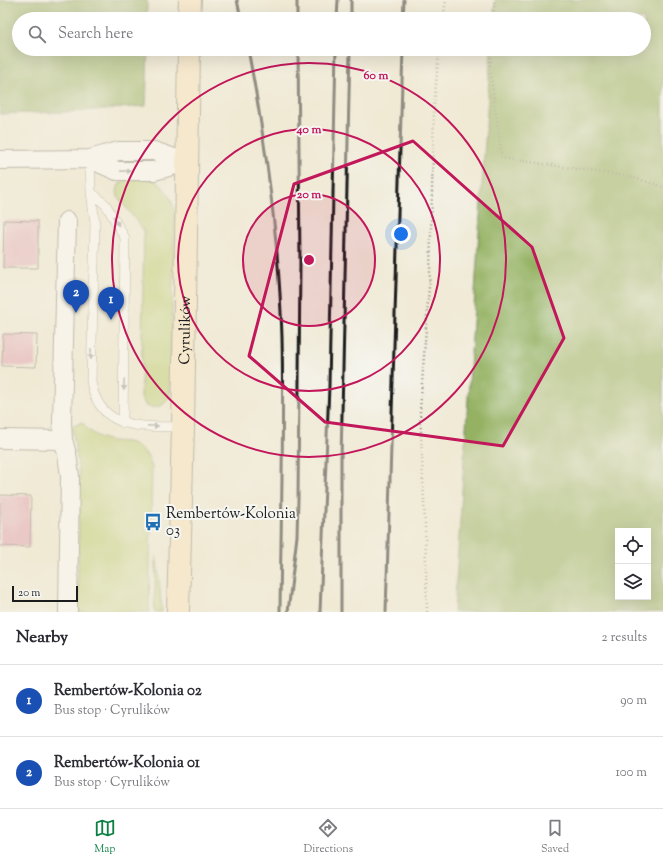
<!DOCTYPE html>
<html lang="en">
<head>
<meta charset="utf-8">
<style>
  body { margin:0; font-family:"Sorts Mill Goudy",serif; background:#f2f2f3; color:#2b2b33 }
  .controls { position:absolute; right:12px; bottom:12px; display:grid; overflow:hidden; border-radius:0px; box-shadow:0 4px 16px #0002 }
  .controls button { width:36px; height:36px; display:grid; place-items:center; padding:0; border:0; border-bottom:1px solid #e1e1e2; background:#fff; color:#2b2b33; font:20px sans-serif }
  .scale { position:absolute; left:12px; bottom:10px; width:66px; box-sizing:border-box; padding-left:4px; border:2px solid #1c1c1c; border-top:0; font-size:11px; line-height:14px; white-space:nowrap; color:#1c1c1c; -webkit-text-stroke:3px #f6f6f2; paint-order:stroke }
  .you { position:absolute; left:401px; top:234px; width:14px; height:14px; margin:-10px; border:3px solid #fff; border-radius:50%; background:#1a73e8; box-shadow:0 0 0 6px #1a73e833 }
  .badge { display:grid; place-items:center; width:26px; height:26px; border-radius:50%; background:#0b8043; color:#fff; font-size:13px; font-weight:700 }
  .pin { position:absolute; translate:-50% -33px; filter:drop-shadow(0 1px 2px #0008) }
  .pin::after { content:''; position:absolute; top:21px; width:14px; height:12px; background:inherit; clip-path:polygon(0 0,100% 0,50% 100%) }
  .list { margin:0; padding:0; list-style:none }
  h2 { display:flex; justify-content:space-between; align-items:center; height:52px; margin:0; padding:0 16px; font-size:17px }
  h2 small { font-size:13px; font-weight:400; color:#7c7c81 }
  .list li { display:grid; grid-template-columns:26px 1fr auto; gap:12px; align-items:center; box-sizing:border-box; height:72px; padding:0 16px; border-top:1px solid #e1e1e2 }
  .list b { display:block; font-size:15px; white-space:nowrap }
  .list p { margin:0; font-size:13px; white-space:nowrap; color:#7c7c81 }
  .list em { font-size:13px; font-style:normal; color:#7c7c81 }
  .icon { flex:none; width:22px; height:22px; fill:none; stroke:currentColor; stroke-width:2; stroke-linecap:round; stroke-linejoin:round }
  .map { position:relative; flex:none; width:663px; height:612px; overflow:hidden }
  .search { position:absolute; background:#fff; box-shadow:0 4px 16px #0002; left:12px; right:12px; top:12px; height:44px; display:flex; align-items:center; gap:10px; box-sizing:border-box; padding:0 14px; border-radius:22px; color:#7c7c81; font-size:15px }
  .sheet { height:196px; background:#fff }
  nav { display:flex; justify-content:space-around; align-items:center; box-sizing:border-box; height:56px; border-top:1px solid #e1e1e2; background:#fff; font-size:11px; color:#7c7c81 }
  nav a { display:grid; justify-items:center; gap:2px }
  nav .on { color:#0b8043 }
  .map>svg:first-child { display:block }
</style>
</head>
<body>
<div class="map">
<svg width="663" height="612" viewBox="0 0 663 612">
  <rect width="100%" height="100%" fill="#f6f6f2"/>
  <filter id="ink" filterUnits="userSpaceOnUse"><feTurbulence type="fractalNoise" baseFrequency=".025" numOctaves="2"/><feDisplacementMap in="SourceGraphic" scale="8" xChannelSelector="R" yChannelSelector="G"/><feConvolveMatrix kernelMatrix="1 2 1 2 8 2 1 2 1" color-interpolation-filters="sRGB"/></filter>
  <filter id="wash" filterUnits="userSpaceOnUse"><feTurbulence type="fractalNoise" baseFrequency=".012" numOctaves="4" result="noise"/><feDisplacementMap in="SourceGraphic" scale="16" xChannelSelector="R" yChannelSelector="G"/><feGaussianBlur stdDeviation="0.9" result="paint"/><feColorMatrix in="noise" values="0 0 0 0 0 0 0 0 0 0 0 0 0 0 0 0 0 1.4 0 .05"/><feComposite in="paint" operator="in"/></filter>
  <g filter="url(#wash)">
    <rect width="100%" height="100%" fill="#f0ead6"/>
    <path fill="#bccf72" stroke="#6c7647" d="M151 179C166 186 171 197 175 212L170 392C168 405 158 410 146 406L141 397 144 231 118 197C113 175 137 179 151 179Z
      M82 422C88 431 98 438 108 440 114 442 121 441 127 442 141 444 149 456 152 468L149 612H77L79 530V472L72 427Z
      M156 556 157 561 162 612H154Z"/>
    <path fill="#95b264" stroke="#586740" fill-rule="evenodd" d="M0 0H147V19H19V49H148L146 106 67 112 0 114Z
      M495 0H663V612H454L491 49H644V19H493ZM618 531H648V597H618Z"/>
    <g id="blocks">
      <path fill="#e2a0b4" d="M4 220 38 221V268H3Z
        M3 334 37 335 36 367 2 366Z
        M0 495 31 496 30 547 0 546Z"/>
    </g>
  </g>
  <g filter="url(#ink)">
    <use href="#blocks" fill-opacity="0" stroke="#868379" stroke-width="1"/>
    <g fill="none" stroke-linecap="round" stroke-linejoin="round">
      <g stroke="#868379" stroke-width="10">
        <path id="lane" d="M90 159 91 192 95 223 91 382C100 432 143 426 183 427
          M91 192 106 205 125 238 123 423"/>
      </g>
      <g stroke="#868379" stroke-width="20">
        <path id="street" d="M90 159 117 171H154L186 162
          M0 160 90 159 118 151H154L186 162
          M67 221 62 421 63 440 67 454 70 476 68 612
          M0 439 63 440"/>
      </g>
      <g stroke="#868379" stroke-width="24">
        <g id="secondary">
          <path d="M189 19 190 0"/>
          <path id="s1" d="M178 612 183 427 189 49"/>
        </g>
      </g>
      <path stroke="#868379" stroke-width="2.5" stroke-dasharray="1 3" stroke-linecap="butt" d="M443 19 446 0
        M493 19 495 0
        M491 49 490 69 502 158 632 177 663 187
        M427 612 425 525 420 411 430 273 434 107 439 49"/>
      <use href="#lane" stroke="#fff" stroke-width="9"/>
      <use href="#street" stroke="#fff" stroke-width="18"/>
      <use href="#secondary" stroke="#fae7c3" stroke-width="22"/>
      <path stroke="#1c1c1c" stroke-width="3" d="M237 0 241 19
        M297 19V0
        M337 19 338 0
        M351 19V0
        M403 19 404 0
        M248 49C266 144 279 240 282 337 284 428 281 520 280 612
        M288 612 297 536 298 499 300 261 298 49
        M320 612 329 386 336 49
        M341 612V460L350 49
        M386 612 403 49"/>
    </g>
    <defs><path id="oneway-solid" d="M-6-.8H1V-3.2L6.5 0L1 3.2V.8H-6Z"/></defs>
    <g fill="#999">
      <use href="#oneway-solid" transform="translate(126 171) rotate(-1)"/>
      <use href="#oneway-solid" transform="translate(116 221) rotate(59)"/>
      <use href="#oneway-solid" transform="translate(91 354) rotate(91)"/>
      <use href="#oneway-solid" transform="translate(124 385) rotate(91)"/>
      <use href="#oneway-solid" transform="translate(153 426) rotate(1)"/>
    </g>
  </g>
  <path d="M0 0H663V612H0ZM413 141 532 247 564 338 503 446 325 422 249 356 294 184Z" fill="#f0ead6" fill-opacity=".55" fill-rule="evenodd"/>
  <path fill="none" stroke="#c2185b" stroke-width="3" stroke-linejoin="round" d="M413 141 532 247 564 338 503 446 325 422 249 356 294 184Z"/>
  <circle cx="309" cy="260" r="66" fill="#c2185b" fill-opacity=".12"/>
  <g fill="none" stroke="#c2185b" stroke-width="2">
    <circle cx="309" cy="260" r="66"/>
    <circle cx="309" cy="260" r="131"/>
    <circle cx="309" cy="260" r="197"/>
  </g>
  <defs>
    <g id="bus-bare" transform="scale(1.38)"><path d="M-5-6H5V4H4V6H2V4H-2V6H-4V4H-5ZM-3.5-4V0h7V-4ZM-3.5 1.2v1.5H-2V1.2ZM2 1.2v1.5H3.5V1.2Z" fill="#1f6fb2" stroke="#f6f6f2" stroke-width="2.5" paint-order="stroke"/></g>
  </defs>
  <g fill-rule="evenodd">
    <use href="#bus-bare" x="153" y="522"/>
  </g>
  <g text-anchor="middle" stroke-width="4" stroke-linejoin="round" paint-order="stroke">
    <g font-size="15" fill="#1c1c1c" stroke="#f6f6f2">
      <text dy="5" stroke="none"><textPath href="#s1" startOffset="282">Cyrulików</textPath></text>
    </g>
    <g font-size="15" fill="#1c1c1c" stroke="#f6f6f2" text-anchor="start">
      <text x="166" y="518">Rembertów-Kolonia<tspan x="166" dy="17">03</tspan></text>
    </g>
  </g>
  <circle cx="309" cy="260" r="6" fill="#c2185b" stroke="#f6f6f2" stroke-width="2"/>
  <g font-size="12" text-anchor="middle" font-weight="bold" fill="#c2185b" stroke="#f6f6f2" stroke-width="4" stroke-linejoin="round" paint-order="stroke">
    <text x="376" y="79">60 m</text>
    <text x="309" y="133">40 m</text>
    <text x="309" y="198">20 m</text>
  </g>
</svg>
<div class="controls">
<button><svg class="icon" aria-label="locate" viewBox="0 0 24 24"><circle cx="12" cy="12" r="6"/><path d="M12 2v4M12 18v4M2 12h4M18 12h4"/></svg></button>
<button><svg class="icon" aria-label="layers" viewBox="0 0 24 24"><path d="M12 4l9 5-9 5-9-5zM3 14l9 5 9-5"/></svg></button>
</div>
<div class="scale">20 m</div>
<div class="you"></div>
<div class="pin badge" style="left:111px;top:320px;background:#1a4fb4">1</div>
<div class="pin badge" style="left:76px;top:313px;background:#1a4fb4">2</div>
<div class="search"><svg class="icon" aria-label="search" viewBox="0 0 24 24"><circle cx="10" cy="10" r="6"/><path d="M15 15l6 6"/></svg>Search here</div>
</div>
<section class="sheet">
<h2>Nearby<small>2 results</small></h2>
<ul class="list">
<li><span class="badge" style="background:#1a4fb4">1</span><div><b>Rembertów-Kolonia 02</b><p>Bus stop · Cyrulików</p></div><em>90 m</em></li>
<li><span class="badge" style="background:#1a4fb4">2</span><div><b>Rembertów-Kolonia 01</b><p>Bus stop · Cyrulików</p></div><em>100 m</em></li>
</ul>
</section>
<nav>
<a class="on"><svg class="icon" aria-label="map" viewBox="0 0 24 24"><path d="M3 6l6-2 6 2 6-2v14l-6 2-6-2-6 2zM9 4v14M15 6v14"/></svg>Map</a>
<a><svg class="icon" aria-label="directions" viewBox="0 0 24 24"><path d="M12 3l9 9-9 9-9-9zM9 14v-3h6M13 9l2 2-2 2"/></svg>Directions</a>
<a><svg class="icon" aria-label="saved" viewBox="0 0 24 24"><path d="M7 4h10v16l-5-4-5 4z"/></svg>Saved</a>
</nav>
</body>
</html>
